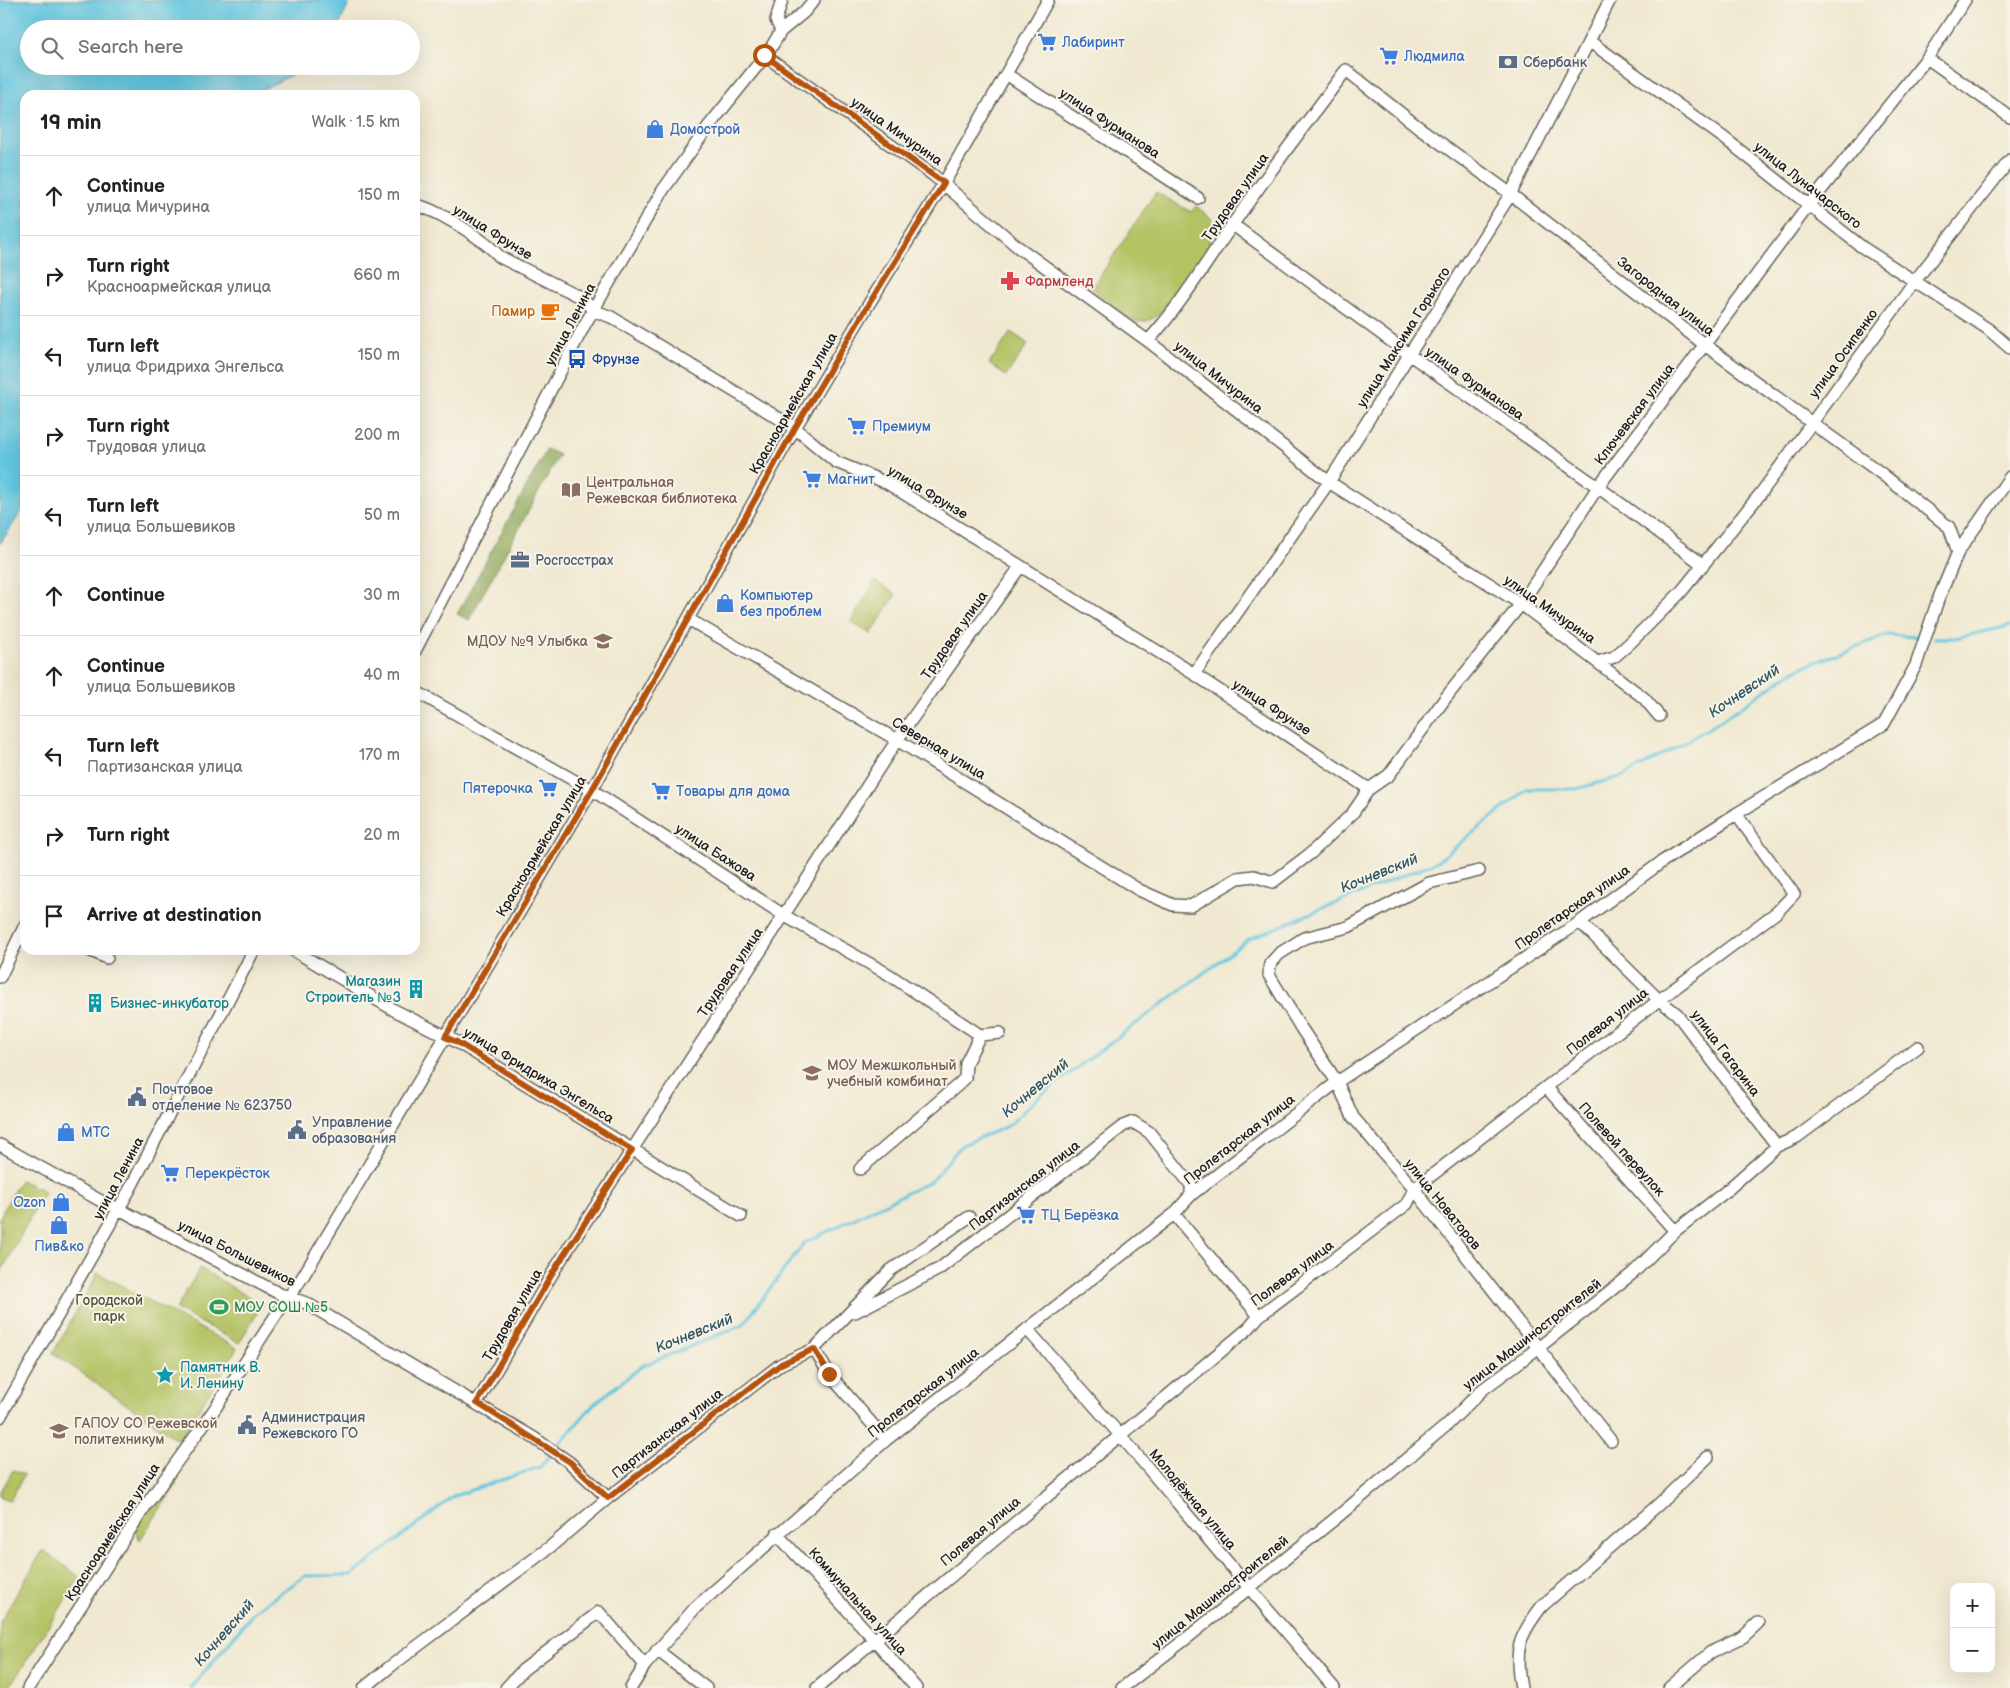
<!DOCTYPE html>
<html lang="en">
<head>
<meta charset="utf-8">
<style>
  body { margin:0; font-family:"Balsamiq Sans",sans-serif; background:#f2f2f2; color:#222 }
  .controls { position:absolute; right:15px; bottom:15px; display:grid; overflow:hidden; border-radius:10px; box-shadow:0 5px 20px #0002 }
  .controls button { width:45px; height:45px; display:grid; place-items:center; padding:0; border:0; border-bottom:1px solid #e0e0e0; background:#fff; color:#222; font:25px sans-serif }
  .stop { position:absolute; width:15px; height:15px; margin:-11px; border:4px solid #b45309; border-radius:50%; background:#fff }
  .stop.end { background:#b45309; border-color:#fff; box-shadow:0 1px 5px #0008 }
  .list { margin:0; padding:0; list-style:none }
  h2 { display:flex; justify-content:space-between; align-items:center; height:65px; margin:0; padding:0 20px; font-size:21px }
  h2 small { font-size:16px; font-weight:400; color:#767676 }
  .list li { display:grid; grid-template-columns:32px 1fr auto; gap:15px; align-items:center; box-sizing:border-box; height:80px; padding:0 20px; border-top:1px solid #e0e0e0 }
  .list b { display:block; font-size:19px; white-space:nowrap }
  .list p { margin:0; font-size:16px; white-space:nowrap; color:#767676 }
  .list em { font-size:16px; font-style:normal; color:#767676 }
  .icon { flex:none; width:28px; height:28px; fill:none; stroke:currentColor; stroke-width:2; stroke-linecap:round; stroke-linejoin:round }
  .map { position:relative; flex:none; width:2010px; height:1688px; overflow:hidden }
  .search { position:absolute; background:#fff; box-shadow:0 5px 20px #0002; left:20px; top:20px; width:400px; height:55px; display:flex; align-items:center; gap:12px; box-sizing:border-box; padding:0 18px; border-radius:28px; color:#767676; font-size:19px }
  .panel { position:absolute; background:#fff; box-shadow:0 5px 20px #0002; left:20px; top:90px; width:400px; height:865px; border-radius:15px }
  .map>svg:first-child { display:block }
</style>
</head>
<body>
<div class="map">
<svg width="2010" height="1688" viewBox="0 0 2010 1688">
  <rect width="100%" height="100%" fill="#f7f3e8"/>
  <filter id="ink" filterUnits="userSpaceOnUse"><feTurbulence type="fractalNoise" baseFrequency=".02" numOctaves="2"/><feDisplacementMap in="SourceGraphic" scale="10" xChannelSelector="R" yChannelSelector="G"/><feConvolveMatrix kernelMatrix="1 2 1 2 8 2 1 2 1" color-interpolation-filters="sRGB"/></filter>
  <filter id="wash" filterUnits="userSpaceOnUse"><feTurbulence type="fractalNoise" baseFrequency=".0096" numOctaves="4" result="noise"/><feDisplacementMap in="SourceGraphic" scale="20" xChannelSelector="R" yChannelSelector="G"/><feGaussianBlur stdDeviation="1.12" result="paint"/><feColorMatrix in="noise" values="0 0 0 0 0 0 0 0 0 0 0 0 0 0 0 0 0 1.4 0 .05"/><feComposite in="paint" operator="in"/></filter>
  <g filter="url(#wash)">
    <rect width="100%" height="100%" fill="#f0e8d0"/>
    <path fill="#b3c264" stroke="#686f40" d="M1156 192 1191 212 1196 206 1213 220 1208 232 1210 245C1197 266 1165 329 1135 321 1119 316 1104 298 1092 288Z
      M1011 332 1028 344 1006 376 989 364Z
      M875 581 896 594 871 634 851 622Z
      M20 1180 45 1191 0 1274V1217Z
      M200 1268 262 1305 239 1343 176 1309Z
      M98 1273 237 1348 179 1441 53 1353Z
      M13 1470 24 1475 10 1501 0 1496V1493Z
      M172 1481 177 1483 140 1540 136 1532 137 1526 164 1487Z
      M43 1550 80 1577 9 1688H0V1622Z"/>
    <path fill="#8ea85a" stroke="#55623b" d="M547 449 559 455 469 620 457 614Z"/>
    <path fill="#62c6e0" stroke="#3f717e" d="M0 0H351L337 29H29V66H310L263 89 258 95H25V496L21 512 0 544Z"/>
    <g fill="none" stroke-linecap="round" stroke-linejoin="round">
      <path stroke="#62c6e0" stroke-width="3" d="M1935 638H1955L2010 626
        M555 1449 594 1404 642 1366 743 1325 804 1243 931 1181 962 1145 1008 1126 1042 1094 1249 939 1438 861 1527 789H1576L1623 776 1682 744 1719 722 1795 670 1887 635 1917 637
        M191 1688 255 1611 305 1576 352 1575 454 1496 540 1467 551 1454"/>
    </g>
  </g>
  <g filter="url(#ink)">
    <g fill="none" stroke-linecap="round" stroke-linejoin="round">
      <g stroke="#66635b" stroke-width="14">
        <path id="minor" d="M1965 0 1927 58 2010 117
          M781 31 804 12 814 0
          M1589 41 1724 138 1862 247 1988 329 2010 348
          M764 55 933 175 1018 247 1148 341 1329 482 1521 604 1644 698 1659 716
          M1006 74 1198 198
          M415 205C437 209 485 240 500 257L582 298 593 310 611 317 795 428 836 462 887 483 1194 674 1369 789
          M1232 224 1410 355 1598 487 1702 564
          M1148 341C1181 305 1205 264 1233 224 1269 172 1308 121 1346 70L1417 126 1504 189 1705 345 1882 474 1949 527 1958 552
          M688 619 897 740 1139 890 1173 905 1191 906 1238 878 1254 876 1273 882 1311 853 1352 814 1369 789 1389 775 1447 696 1521 604 1598 487 1809 205 1927 58
          M415 651 584 326 663 190 708 127 769 51 781 31 776 20 782 0
          M1598 662 1614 657 1629 644 1681 592 1761 493 1914 282 2010 160
          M1194 674 1329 482 1510 195 1610 0
          M415 691 577 782 592 790 785 916 888 974 980 1035 1000 1033
          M1479 871 1429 883 1348 927 1304 938 1279 954 1270 964 1269 975 1301 1028 1337 1082 1353 1117 1414 1189 1611 1441
          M1580 922 1659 1000 1677 1014 1777 1146
          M89 950 107 958
          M293 950 394 1010 457 1042 741 1216
          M0 977 25 925
          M1546 1087 1675 1231
          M0 1145 101 1201 119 1209 280 1294 306 1303 534 1438 569 1462 608 1498
          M860 1169 959 1084 965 1078 966 1063 980 1035
          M1174 1214 1259 1316
          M855 1312 939 1269 1123 1126 1133 1122 1149 1132 1191 1185V1195
          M1027 1329 1120 1435 1334 1688
          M814 1349 829 1374 886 1440
          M477 1403 555 1269 897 740 1020 567
          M0 1417 130 1189 254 950
          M777 1534 874 1639 916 1688
          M657 1650 706 1688
          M28 1688 144 1508 216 1407 278 1312 302 1278 592 790 795 428 870 302 944 183 1048 0
          M364 1688 391 1666 550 1547 608 1498 781 1364 814 1349 891 1270 969 1217
          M506 1688 523 1670 599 1612 645 1665
          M631 1688 645 1665 696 1607 886 1440 1174 1214 1191 1195 1337 1082 1580 922 1663 861 1736 814 1884 724 1916 665 1938 600 1958 552 2010 477
          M817 1688 1249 1328 1259 1316 1407 1204 1414 1189 1659 1000 1777 912 1794 894 1736 814
          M1122 1688 1187 1638 1336 1518 1447 1425 1482 1390 1538 1348 1633 1273 1675 1231 1725 1192 1777 1146 1797 1137 1918 1047
          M1521 1688C1514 1650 1518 1637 1542 1606L1659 1504 1708 1457
          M1669 1688 1711 1652 1743 1637 1758 1623"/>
      </g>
      <use href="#minor" stroke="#fff" stroke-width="11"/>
    </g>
  </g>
  <g fill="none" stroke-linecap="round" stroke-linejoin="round" filter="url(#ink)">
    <path stroke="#b45309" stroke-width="6" d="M764 55 944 183 870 302 795 428 592 790 445 1037 457 1042 632 1150 555 1269 477 1403 570 1462 608 1498 781 1364 814 1349 829 1374"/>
  </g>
  <defs>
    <g id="supermarket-bare" transform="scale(1.5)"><path d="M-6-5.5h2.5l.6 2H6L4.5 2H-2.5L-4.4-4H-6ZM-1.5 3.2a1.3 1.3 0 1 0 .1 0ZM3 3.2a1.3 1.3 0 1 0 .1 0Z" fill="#3f7fe0" stroke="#f7f3e8" stroke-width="2.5" paint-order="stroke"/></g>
    <g id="bank-bare" transform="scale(1.5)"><path d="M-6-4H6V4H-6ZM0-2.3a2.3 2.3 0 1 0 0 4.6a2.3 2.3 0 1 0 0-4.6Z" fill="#5c6f8a" stroke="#f7f3e8" stroke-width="2.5" paint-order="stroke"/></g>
    <g id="shop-bare" transform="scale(1.5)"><path d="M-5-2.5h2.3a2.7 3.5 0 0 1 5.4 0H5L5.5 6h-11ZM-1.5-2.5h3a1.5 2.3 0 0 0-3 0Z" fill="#3f7fe0" stroke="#f7f3e8" stroke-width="2.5" paint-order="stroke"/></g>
    <g id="pharmacy-bare" transform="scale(1.5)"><path d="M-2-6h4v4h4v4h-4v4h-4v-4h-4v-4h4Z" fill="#e0444e" stroke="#f7f3e8" stroke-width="2.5" paint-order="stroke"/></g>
    <g id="cafe-bare" transform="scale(1.5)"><path d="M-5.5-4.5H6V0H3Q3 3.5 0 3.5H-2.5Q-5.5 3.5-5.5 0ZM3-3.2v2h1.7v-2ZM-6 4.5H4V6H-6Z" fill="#e8710a" stroke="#f7f3e8" stroke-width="2.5" paint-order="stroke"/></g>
    <g id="bus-bare" transform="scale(1.5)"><path d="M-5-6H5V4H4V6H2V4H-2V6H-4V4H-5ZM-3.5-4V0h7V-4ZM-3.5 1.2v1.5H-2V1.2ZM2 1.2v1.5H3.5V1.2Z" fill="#1a4fb4" stroke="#f7f3e8" stroke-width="2.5" paint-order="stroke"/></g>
    <g id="library-bare" transform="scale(1.5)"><path d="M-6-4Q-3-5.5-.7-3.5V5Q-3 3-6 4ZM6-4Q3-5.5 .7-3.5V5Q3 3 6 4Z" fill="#8d6e63" stroke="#f7f3e8" stroke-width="2.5" paint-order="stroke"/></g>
    <g id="office-bare" transform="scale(1.5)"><path d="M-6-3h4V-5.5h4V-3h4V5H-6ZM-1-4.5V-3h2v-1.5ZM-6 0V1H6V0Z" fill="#5c6f8a" stroke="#f7f3e8" stroke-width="2.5" paint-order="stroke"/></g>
    <g id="school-bare" transform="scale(1.5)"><path d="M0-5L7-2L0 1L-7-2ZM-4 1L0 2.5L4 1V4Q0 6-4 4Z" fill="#8d6e63" stroke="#f7f3e8" stroke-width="2.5" paint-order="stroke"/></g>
    <g id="building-bare" transform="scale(1.5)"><path d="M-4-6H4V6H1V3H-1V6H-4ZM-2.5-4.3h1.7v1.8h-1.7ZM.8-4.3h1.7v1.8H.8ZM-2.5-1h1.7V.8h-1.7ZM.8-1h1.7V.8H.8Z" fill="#0f9aa8" stroke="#f7f3e8" stroke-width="2.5" paint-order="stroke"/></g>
    <g id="civic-bare" transform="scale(1.5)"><path d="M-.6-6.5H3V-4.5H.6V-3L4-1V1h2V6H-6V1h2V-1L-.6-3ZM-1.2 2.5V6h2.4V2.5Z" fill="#5c6f8a" stroke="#f7f3e8" stroke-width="2.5" paint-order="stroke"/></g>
    <g id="stadium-bare" transform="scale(1.5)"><path d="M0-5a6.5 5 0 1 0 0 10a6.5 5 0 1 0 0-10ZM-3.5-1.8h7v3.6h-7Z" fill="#2e9e5b" stroke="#f7f3e8" stroke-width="2.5" paint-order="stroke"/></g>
    <g id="sight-bare" transform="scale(1.5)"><path d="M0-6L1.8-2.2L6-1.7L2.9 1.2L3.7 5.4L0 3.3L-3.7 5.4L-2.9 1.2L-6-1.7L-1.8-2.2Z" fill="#0f9aa8" stroke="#f7f3e8" stroke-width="2.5" paint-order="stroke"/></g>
    <g id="university-bare" transform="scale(1.5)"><path d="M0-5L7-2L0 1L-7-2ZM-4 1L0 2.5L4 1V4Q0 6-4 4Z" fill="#8d6e63" stroke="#f7f3e8" stroke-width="2.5" paint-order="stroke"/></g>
  </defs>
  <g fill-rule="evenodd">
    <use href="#supermarket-bare" x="1047" y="42"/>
    <use href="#supermarket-bare" x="1389" y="56"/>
    <use href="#bank-bare" x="1508" y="62"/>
    <use href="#shop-bare" x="655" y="129"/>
    <use href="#pharmacy-bare" x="1010" y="281"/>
    <use href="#cafe-bare" x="550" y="311"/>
    <use href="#bus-bare" x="577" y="359"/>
    <use href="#supermarket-bare" x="857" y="426"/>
    <use href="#supermarket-bare" x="812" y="479"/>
    <use href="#library-bare" x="571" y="490"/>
    <use href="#office-bare" x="520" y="560"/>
    <use href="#shop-bare" x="725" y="603"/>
    <use href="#school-bare" x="603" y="641"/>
    <use href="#supermarket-bare" x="548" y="788"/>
    <use href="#supermarket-bare" x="661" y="791"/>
    <use href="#building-bare" x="416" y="989"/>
    <use href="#building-bare" x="95" y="1003"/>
    <use href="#school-bare" x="812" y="1073"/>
    <use href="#civic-bare" x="137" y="1097"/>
    <use href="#civic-bare" x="297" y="1130"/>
    <use href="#shop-bare" x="66" y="1132"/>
    <use href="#supermarket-bare" x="170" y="1173"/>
    <use href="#shop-bare" x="61" y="1202"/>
    <use href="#supermarket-bare" x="1026" y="1215"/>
    <use href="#shop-bare" x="59" y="1225"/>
    <use href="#stadium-bare" x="219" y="1307"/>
    <use href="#sight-bare" x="165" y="1375"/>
    <use href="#civic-bare" x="247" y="1425"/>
    <use href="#university-bare" x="59" y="1431"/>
  </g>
  <g text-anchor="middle" stroke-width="4" stroke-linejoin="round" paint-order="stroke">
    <g font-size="14" fill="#366cbe" stroke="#f7f3e8" text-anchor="start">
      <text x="1062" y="47">Лабиринт</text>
      <text x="1404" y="61">Людмила</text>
      <text x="670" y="134">Домострой</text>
      <text x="872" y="431">Премиум</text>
      <text x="827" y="484">Магнит</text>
      <text x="740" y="600">Компьютер<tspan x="740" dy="16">без проблем</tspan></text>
      <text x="533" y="793" text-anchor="end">Пятерочка</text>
      <text x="676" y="796">Товары для дома</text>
      <text x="81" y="1137">МТС</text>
      <text x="185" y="1178">Перекрёсток</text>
      <text x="46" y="1207" text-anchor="end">Ozon</text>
      <text x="1041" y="1220">ТЦ Берёзка</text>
      <text x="59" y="1251" text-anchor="middle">Пив&amp;ко</text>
    </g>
    <g font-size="14" fill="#4e5e75" stroke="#f7f3e8" text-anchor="start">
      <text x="1523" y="67">Сбербанк</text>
      <text x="535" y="565">Росгосстрах</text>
      <text x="152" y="1094">Почтовое<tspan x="152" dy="16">отделение № 623750</tspan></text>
      <text x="312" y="1127">Управление<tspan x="312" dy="16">образования</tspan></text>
      <text x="262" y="1422">Администрация<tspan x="262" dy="16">Режевского ГО</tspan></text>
    </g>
    <g font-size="14" fill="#1c1c1c" stroke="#f7f3e8">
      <text transform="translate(1110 123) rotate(33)" y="5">улица Фурманова</text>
      <text transform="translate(897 131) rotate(35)" y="5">улица Мичурина</text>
      <text transform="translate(1808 185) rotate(38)" y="5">улица Луначарского</text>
      <text transform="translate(1235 197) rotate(-55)" y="5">Трудовая улица</text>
      <text transform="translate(493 232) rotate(32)" y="5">улица Фрунзе</text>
      <text transform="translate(1666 296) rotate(38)" y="5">Загородная улица</text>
      <text transform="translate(570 324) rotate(-62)" y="5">улица Ленина</text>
      <text transform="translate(1403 337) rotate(-58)" y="5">улица Максима Горького</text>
      <text transform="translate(1843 353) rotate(-54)" y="5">улица Осипенко</text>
      <text transform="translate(1219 377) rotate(38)" y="5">улица Мичурина</text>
      <text transform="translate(1475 383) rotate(35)" y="5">улица Фурманова</text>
      <text transform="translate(793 403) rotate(-60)" y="5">Красноармейская улица</text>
      <text transform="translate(1634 414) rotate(-53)" y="5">Ключевская улица</text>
      <text transform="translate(928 492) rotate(31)" y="5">улица Фрунзе</text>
      <text transform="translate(1550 609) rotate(35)" y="5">улица Мичурина</text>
      <text transform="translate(954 635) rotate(-55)" y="5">Трудовая улица</text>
      <text transform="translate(1272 707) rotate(33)" y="5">улица Фрунзе</text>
      <text transform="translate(939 748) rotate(31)" y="5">Северная улица</text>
      <text transform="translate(541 846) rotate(-59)" y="5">Красноармейская улица</text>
      <text transform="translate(716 852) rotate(33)" y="5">улица Бажова</text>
      <text transform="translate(1572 907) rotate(-35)" y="5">Пролетарская улица</text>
      <text transform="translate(730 972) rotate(-56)" y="5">Трудовая улица</text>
      <text transform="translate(1607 1021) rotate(-38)" y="5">Полевая улица</text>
      <text transform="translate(1726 1053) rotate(53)" y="5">улица Гагарина</text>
      <text transform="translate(539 1075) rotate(31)" y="5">улица Фридриха Энгельса</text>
      <text transform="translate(1239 1139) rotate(-38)" y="5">Пролетарская улица</text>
      <text transform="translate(1622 1149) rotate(48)" y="5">Полевой переулок</text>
      <text transform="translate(118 1178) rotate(-62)" y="5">улица Ленина</text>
      <text transform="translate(1024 1185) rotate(-38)" y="5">Партизанская улица</text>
      <text transform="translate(1443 1204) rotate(51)" y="5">улица Новаторов</text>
      <text transform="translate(237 1253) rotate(27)" y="5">улица Большевиков</text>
      <text transform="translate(1292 1273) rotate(-37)" y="5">Полевая улица</text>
      <text transform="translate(512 1315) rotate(-60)" y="5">Трудовая улица</text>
      <text transform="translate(1532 1334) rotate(-38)" y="5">улица Машиностроителей</text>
      <text transform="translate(923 1392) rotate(-38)" y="5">Пролетарская улица</text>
      <text transform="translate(667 1433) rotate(-38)" y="5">Партизанская улица</text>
      <text transform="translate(1193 1499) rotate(50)" y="5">Молодёжная улица</text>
      <text transform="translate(980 1531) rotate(-40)" y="5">Полевая улица</text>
      <text transform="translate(112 1532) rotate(-57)" y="5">Красноармейская улица</text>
      <text transform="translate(1220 1592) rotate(-39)" y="5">улица Машиностроителей</text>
      <text transform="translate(858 1601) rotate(48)" y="5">Коммунальная улица</text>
    </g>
    <g font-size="14" fill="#be3a42" stroke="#f7f3e8" text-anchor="start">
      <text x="1025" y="286">Фармленд</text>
    </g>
    <g font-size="14" fill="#c56008" stroke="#f7f3e8" text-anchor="end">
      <text x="535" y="316">Памир</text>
    </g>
    <g font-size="14" fill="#164399" stroke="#f7f3e8" text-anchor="start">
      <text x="592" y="364">Фрунзе</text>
    </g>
    <g font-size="14" fill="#785e54" stroke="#f7f3e8" text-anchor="start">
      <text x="586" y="487">Центральная<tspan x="586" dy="16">Режевская библиотека</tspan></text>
      <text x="588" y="646" text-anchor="end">МДОУ №9 Улыбка</text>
      <text x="827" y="1070">МОУ Межшкольный<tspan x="827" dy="16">учебный комбинат</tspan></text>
      <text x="74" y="1428">ГАПОУ СО Режевской<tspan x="74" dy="16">политехникум</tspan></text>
    </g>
    <g font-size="14" fill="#0d838f" stroke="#f7f3e8" text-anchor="start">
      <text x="401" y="986" text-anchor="end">Магазин<tspan x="401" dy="16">Строитель №3</tspan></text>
      <text x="110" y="1008">Бизнес-инкубатор</text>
      <text x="180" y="1372">Памятник В.<tspan x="180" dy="16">И. Ленину</tspan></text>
    </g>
    <g font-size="14" fill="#515635" stroke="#f7f3e8">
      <text x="109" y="1305">Городской<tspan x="109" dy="16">парк</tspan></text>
    </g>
    <g font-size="14" fill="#27864d" stroke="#f7f3e8" text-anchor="start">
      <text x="234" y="1312">МОУ СОШ №5</text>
    </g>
    <g font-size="15" font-style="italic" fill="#345861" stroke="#f7f3e8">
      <text transform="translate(1744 691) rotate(-34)" y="5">Кочневский</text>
      <text transform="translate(1379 873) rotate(-22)" y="5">Кочневский</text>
      <text transform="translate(1035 1088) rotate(-40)" y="5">Кочневский</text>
      <text transform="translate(694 1333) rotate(-22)" y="5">Кочневский</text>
      <text transform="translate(224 1633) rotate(-49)" y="5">Кочневский</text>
    </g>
  </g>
</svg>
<div class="controls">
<button>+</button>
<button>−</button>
</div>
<div class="stop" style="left:764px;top:55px"></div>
<div class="stop end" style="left:829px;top:1374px"></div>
<div class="search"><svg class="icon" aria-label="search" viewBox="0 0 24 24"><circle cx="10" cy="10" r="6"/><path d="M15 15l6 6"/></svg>Search here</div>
<section class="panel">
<h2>19 min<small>Walk · 1.5 km</small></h2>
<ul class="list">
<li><svg class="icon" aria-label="ahead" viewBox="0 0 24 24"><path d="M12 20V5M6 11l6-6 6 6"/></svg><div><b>Continue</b><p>улица Мичурина</p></div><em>150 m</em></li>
<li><svg class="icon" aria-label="right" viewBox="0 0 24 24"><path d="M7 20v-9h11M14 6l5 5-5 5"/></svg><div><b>Turn right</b><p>Красноармейская улица</p></div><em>660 m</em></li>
<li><svg class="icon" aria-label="left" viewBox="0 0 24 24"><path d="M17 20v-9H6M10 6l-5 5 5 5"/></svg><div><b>Turn left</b><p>улица Фридриха Энгельса</p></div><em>150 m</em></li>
<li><svg class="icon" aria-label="right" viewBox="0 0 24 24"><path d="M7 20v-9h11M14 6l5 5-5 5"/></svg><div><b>Turn right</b><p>Трудовая улица</p></div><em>200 m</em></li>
<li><svg class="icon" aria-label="left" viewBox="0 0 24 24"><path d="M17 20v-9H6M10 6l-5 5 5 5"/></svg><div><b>Turn left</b><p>улица Большевиков</p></div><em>50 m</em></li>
<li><svg class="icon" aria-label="ahead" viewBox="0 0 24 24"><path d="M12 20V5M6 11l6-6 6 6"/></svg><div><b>Continue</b></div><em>30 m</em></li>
<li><svg class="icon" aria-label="ahead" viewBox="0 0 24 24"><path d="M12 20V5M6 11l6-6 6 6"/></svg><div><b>Continue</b><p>улица Большевиков</p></div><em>40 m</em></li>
<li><svg class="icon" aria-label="left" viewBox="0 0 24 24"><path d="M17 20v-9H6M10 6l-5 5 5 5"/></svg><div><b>Turn left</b><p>Партизанская улица</p></div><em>170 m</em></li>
<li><svg class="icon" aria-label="right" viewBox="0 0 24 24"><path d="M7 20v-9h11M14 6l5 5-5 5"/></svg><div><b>Turn right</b></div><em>20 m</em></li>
<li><svg class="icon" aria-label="arrive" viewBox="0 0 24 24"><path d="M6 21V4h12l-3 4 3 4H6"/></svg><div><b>Arrive at destination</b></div></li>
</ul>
</section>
</div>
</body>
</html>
